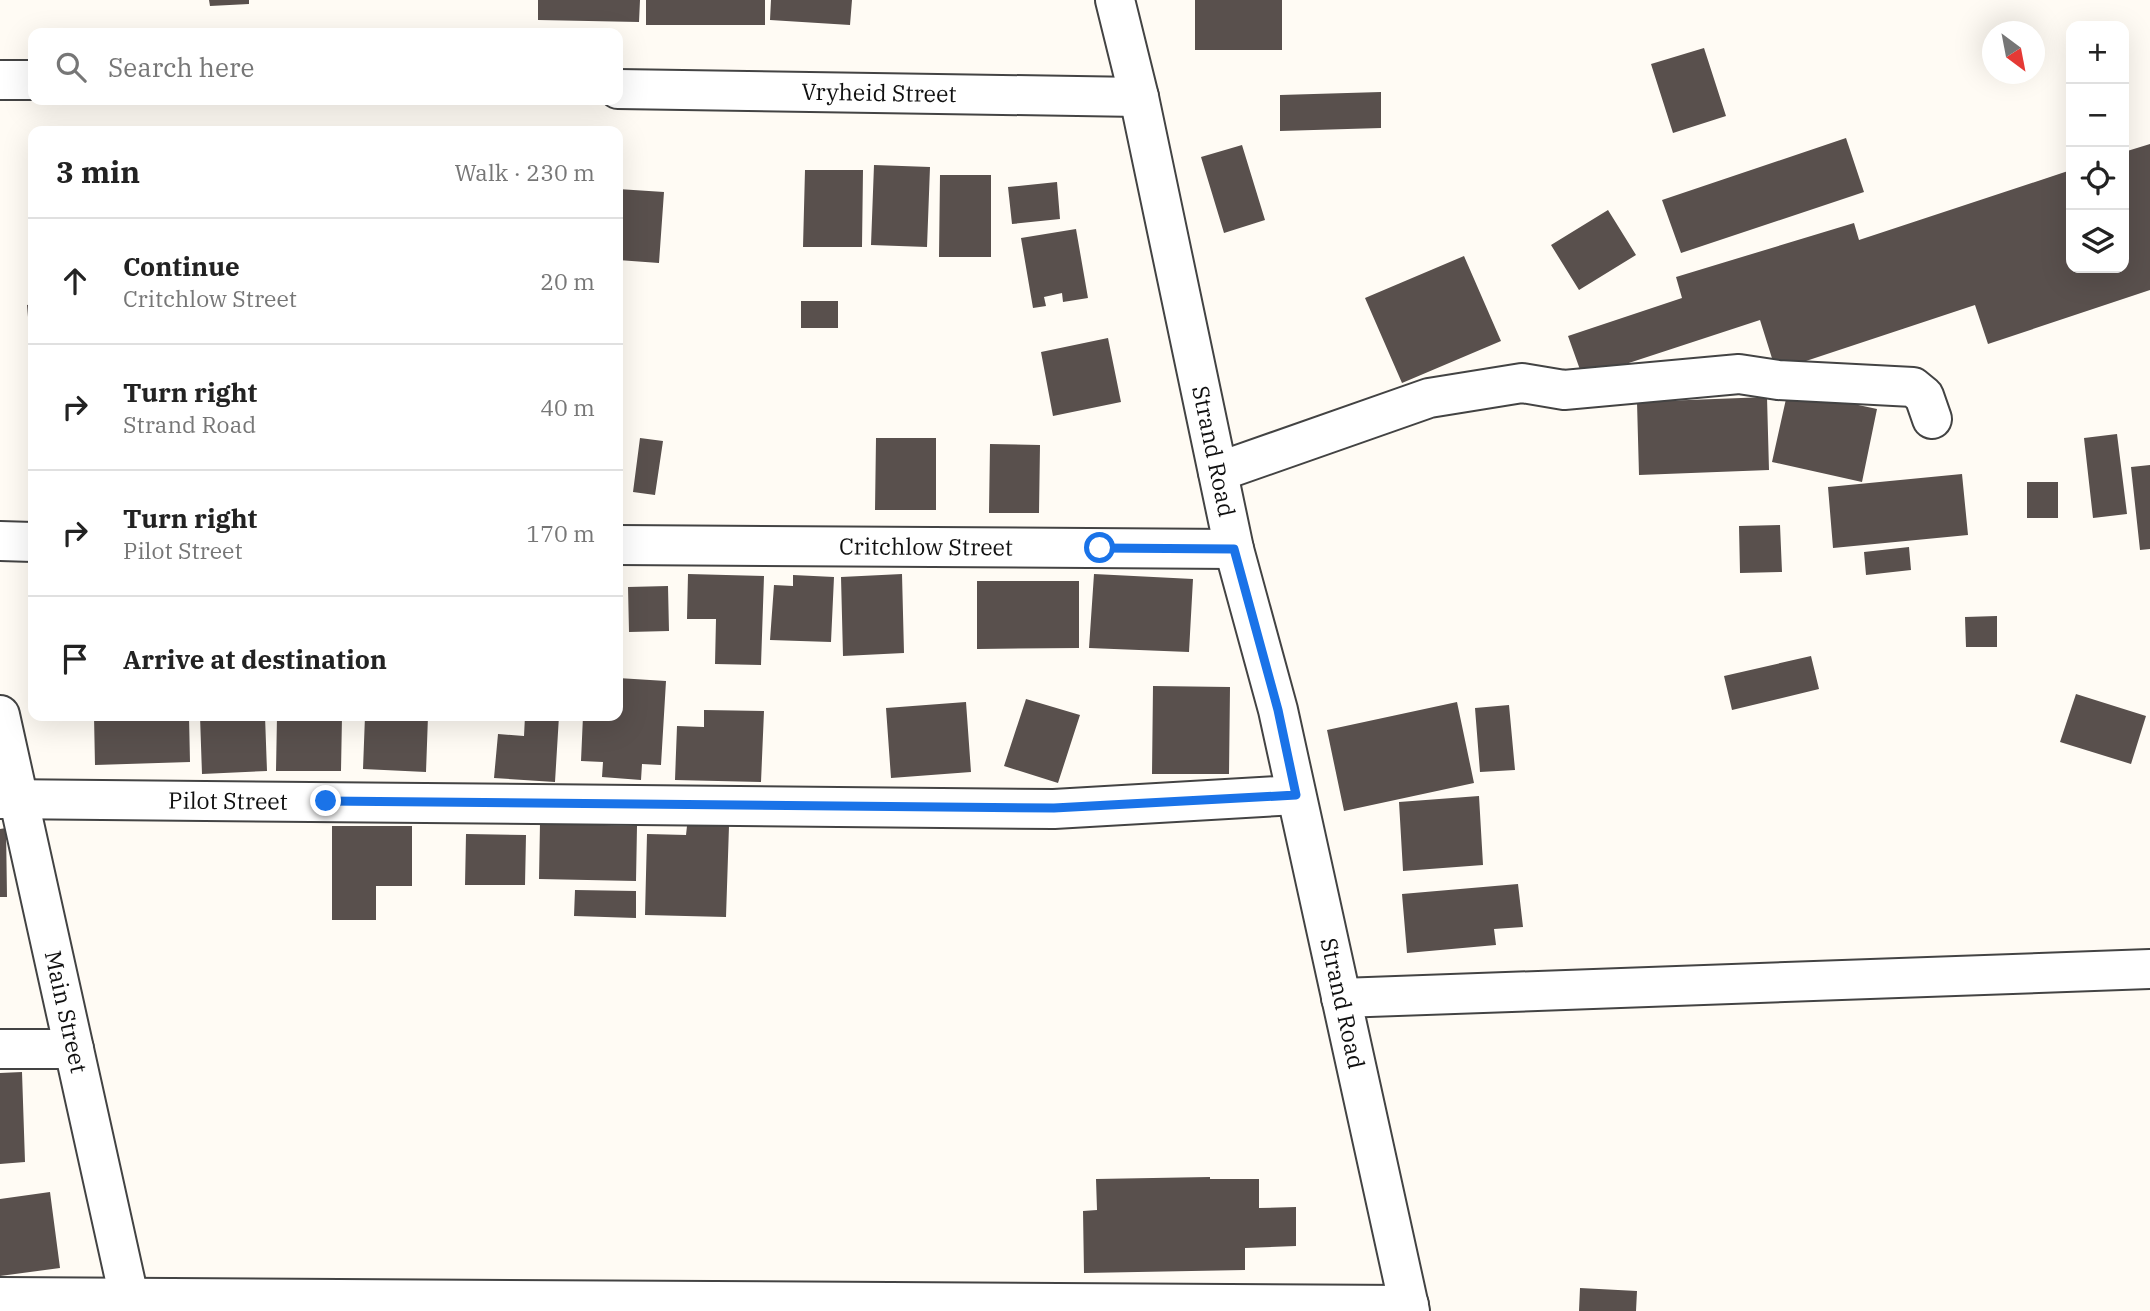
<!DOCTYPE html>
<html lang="en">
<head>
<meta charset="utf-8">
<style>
  body { margin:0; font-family:"IBM Plex Serif",serif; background:#f2f2f2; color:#222 }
  .controls { position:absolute; right:21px; top:21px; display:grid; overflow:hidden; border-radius:14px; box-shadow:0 7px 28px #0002 }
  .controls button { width:63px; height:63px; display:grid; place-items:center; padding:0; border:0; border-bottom:2px solid #e0e0e0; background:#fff; color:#222; font:35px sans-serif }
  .compass { position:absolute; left:1982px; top:21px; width:63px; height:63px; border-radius:50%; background:#fff; box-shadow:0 7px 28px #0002; rotate:148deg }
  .stop { position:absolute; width:21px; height:21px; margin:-16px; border:5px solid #1a73e8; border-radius:50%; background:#fff }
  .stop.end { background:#1a73e8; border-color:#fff; box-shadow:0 2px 7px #0008 }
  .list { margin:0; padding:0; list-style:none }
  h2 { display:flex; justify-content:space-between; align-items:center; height:91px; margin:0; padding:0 28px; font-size:30px }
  h2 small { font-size:23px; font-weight:400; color:#767676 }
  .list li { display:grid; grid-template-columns:46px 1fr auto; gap:21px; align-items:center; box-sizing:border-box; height:126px; padding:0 28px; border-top:2px solid #e0e0e0 }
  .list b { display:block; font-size:26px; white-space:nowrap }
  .list p { margin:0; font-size:23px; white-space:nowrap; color:#767676 }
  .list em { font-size:23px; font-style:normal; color:#767676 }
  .icon { flex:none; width:38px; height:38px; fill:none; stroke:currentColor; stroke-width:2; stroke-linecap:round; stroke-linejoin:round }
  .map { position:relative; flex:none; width:2150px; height:1311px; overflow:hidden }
  .search { position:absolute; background:#fff; box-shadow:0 7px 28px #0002; left:28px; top:28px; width:595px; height:77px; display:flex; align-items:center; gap:18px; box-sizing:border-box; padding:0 24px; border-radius:14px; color:#767676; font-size:26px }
  .panel { position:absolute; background:#fff; box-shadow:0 7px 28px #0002; left:28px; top:126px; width:595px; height:595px; border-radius:14px }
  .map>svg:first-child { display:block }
</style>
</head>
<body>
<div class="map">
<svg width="2150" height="1311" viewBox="0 0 2150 1311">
  <rect width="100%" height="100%" fill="#fffbf4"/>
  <path fill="#59504d" d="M209 0H249V4L210 6Z
    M538 0H640L639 22 538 20Z
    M646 0H765V25H646Z
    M771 0H852L850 25 770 20Z
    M1195 0H1282V50H1195Z
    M1704 48 1726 116 1673 133 1651 64Z
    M1381 92V128L1280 131V95Z
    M1846 138 1864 192 1681 253 1662 200Z
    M2150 144V290L1988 344 1975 305 1776 371 1760 320 1583 378 1568 336 1682 298 1676 277 1854 223 1859 240 2071 170V268H2124V152Z
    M1242 145 1265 220 1224 233 1201 157Z
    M874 165 930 167 927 247 871 245Z
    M805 170H863L862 247H803Z
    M940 175H991V257H939Z
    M1057 182 1060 219 1012 224 1008 187Z
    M618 189 664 192 659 263 618 260Z
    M1608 210 1636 255 1579 290 1551 245Z
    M1076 229 1088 298 1063 302 1062 293 1044 297 1046 306 1033 308 1021 238Z
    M1464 256 1501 341 1402 383 1365 298Z
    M801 301H838V328H801Z
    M33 304V353H31L27 305Z
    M1108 338 1121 402 1053 416 1041 352Z
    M1788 390 1877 409 1862 482 1772 462Z
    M1767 397 1769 470 1639 475 1637 402Z
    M2117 434 2127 514 2093 518 2084 438Z
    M640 438 663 441 655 495 633 492Z
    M876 438H936V510H875Z
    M990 444 1040 445 1039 513H989Z
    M2150 465V549L2140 550 2131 467Z
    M1962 474 1968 535 1833 548 1828 487Z
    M2027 482H2058V518H2027Z
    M1780 525 1782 572 1740 573 1739 526Z
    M1909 547 1911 570 1866 575 1864 552Z
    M688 574 764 576 761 665 715 664 716 619H687Z
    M902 574 904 653 843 656 841 577Z
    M1094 574 1193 579 1189 652 1089 648Z
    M793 575 834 577 831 642 770 640 774 585 793 586Z
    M977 581H1079V648L977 649Z
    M668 586 669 631 629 632 628 587Z
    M1997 616V647H1966L1965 617Z
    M1811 656 1819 689 1732 710 1724 676Z
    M618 678 666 681 661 765 642 764 641 780 602 777 603 762 581 761 583 716H618Z
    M1153 686 1230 687 1229 774H1152Z
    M2076 694 2146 716 2131 764 2060 742Z
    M1026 699 1080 715 1058 783 1004 766Z
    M966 702 971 772 891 778 886 708Z
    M1457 702 1474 783 1344 811 1327 730Z
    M1509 705 1515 770 1480 772 1475 708Z
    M704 710 764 711 761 782 675 780 677 726 704 727Z
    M94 716H189L190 762 95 765Z
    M200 716H265L267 771 202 774Z
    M277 716H342L341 771H276Z
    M365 716H428L426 772 363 769Z
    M525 716H559L555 782 494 778 498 734 524 736Z
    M1479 796 1483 865 1403 871 1399 802Z
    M540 823 637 826 636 881 539 879Z
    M332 826H412V886H376V920H332Z
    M687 826H729L726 917 645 915 647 834 686 835Z
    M6 828 7 897H0V829Z
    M466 834 526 835 525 885H465Z
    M1518 884 1523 927 1494 929 1496 945 1407 953 1402 894Z
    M575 890 636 891V918L574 916Z
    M22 1072 25 1162 0 1164V1073Z
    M1210 1177V1179H1259V1208L1296 1207V1246L1245 1248V1270L1084 1273 1083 1211 1097 1210 1096 1179Z
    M50 1192 60 1268 0 1276V1199Z
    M1580 1288 1637 1291 1636 1311H1579Z"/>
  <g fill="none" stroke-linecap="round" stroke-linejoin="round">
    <g stroke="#434343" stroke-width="42">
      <g id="minor">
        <path id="s1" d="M1115 0 1139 97 1234 549 1278 710 1410 1311"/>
        <path d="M0 80H33"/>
        <path id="s2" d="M618 89 1139 97"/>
        <path d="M1218 472 1429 398 1522 383 1564 390 1739 374 1778 380 1913 387 1924 396 1932 419"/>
        <path d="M0 541 33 542"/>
        <path id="s3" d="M618 545 1234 549"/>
        <path id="s4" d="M0 715 132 1311"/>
        <path id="s5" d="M0 799 1054 809 1296 795"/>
        <path d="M1341 998 2150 969"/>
        <path d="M0 1049H74"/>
        <path d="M0 1297 1409 1305"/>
      </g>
    </g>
    <use href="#minor" stroke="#fff" stroke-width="38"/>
  </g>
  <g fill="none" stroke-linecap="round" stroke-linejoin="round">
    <path stroke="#1a73e8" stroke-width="9" d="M326 801 1054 808 1296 795 1278 710 1234 549 1100 548"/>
  </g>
  <g text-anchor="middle" stroke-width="7" stroke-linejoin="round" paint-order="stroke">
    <g font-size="23" fill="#101010" stroke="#fff">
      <text dy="8" stroke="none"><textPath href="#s2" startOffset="261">Vryheid Street</textPath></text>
      <text dy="8" stroke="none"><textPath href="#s1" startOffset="462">Strand Road</textPath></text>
      <text dy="8" stroke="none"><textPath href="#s3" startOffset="308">Critchlow Street</textPath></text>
      <text dy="8" stroke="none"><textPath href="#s5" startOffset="228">Pilot Street</textPath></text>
      <text dy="8" stroke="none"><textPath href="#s1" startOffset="1029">Strand Road</textPath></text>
      <text dy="8" stroke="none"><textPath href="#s4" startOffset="304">Main Street</textPath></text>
    </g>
  </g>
</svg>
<div class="controls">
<button>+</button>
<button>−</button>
<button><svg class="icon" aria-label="locate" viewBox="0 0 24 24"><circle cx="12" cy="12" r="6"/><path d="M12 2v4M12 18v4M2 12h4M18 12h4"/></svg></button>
<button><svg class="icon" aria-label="layers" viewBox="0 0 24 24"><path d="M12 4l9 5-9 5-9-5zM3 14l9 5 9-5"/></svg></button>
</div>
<svg class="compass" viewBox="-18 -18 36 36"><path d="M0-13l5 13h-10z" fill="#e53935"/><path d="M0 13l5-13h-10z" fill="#767676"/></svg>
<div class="stop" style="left:1100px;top:548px"></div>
<div class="stop end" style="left:326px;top:801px"></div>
<div class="search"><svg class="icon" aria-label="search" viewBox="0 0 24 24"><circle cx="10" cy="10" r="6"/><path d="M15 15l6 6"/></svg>Search here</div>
<section class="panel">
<h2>3 min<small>Walk · 230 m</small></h2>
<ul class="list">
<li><svg class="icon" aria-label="ahead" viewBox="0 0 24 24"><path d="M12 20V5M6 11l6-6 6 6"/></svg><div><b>Continue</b><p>Critchlow Street</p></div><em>20 m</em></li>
<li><svg class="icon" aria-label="right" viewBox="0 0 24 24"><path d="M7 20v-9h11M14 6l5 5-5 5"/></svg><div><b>Turn right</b><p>Strand Road</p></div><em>40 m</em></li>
<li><svg class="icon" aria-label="right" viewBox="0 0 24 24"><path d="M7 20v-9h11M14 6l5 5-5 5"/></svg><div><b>Turn right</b><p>Pilot Street</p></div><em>170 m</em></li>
<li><svg class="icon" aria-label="arrive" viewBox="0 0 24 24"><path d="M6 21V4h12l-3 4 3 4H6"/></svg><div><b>Arrive at destination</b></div></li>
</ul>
</section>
</div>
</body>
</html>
